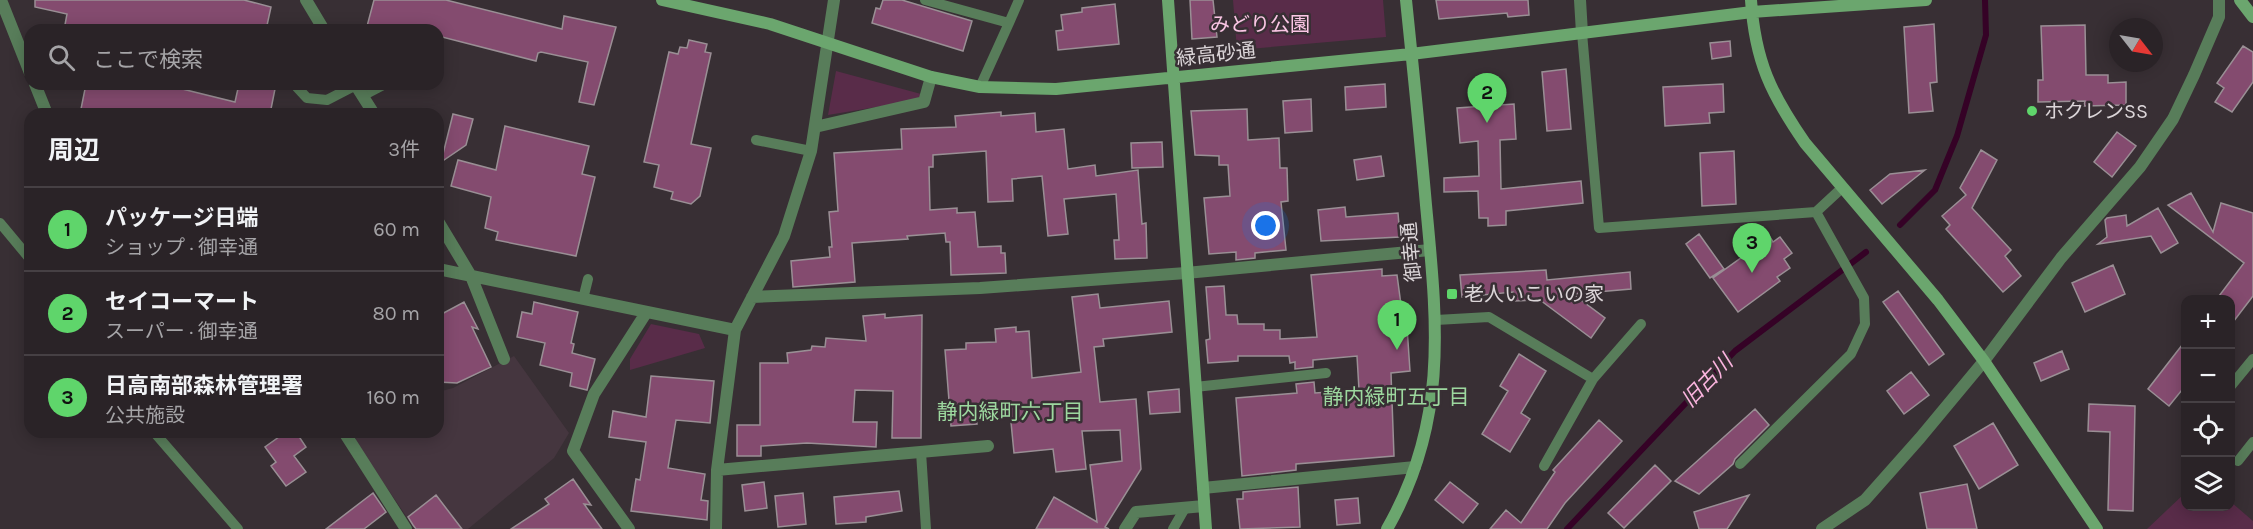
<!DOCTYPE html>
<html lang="ja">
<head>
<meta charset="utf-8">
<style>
  body { margin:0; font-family:Karla,"Noto Sans JP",sans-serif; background:#362f33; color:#f1f3f6 }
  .controls { position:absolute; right:18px; bottom:18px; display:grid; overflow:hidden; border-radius:12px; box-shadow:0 3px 15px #0003 }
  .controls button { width:54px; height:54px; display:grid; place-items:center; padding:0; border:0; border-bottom:2px solid #464044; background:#2a2327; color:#f1f3f6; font:30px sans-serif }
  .compass { position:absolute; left:2109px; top:18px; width:54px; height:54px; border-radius:50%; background:#2a2327; box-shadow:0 3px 15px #0003; rotate:121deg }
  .you { position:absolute; left:1266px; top:226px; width:21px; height:21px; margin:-15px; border:4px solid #fff; border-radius:50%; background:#1a73e8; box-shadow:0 0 0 9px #1a73e833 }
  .badge { display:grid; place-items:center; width:39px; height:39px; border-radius:50%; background:#5fd56b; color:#111; font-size:20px; font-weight:700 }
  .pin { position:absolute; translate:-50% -50px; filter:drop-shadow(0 2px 3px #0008) }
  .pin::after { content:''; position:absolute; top:32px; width:21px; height:18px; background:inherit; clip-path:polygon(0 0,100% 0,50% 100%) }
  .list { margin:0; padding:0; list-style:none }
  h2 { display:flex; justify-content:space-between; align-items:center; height:78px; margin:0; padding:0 24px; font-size:26px }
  h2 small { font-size:20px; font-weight:400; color:#a5a4a7 }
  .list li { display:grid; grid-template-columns:39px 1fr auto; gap:18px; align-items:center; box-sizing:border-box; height:84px; padding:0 24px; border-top:2px solid #464044 }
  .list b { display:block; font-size:22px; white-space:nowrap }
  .list p { margin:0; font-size:20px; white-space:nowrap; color:#a5a4a7 }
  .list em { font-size:20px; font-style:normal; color:#a5a4a7 }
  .icon { flex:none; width:33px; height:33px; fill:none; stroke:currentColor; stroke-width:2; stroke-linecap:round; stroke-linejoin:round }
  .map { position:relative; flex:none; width:2253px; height:529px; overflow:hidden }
  .search { position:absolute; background:#2a2327; box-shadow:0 3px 15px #0003; left:24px; top:24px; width:420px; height:66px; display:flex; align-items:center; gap:15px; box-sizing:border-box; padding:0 21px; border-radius:18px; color:#a5a4a7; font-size:22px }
  .panel { position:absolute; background:#2a2327; box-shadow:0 3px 15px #0003; left:24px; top:108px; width:420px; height:330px; border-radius:18px }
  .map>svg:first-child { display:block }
</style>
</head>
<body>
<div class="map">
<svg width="2253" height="529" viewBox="0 0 2253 529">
  <rect width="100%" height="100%" fill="#382f34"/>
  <path fill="#45363f" d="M514 356 569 433 554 458 468 529H415L355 441 359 432H438V392L453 388Z"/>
  <path fill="#592c49" d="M1233 0H1383L1386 37 1237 50Z
    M836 71 921 94 919 100 828 115Z
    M651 324 699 334 705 348 630 370V359Z
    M2185 493 2186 506H2230L2231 502 2253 521V529H2147Z"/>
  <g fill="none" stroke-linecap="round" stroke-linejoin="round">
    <path stroke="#350226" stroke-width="6" d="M1900 225 1935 190 1957 136 1986 35 1985 0
      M1567 529 1735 351 1866 252"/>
  </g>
  <path fill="#844b6f" stroke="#9a8f95" stroke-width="1.5" d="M35 0H244L271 7 266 30H64L67 14 35 7Z
    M374 0H446L562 29 564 16 616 27 594 105 579 102 588 62 541 52 538 53 536 61 438 36V30H366Z
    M883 0H902L972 21 963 51 872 23 876 8 880 9Z
    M1190 0H1213L1217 37 1192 39Z
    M1436 0H1528L1529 15 1508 17 1507 13 1439 19Z
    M1115 4 1119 44 1058 50 1056 31 1063 30 1061 15 1082 12V8Z
    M1934 24 1937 82 1930 83 1933 111 1909 113 1904 27Z
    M2085 25 2086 75H2108V83L2126 82V105L2084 106 2085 101 2038 102V80H2043L2041 26Z
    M689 40 707 44 705 52 711 53 691 144 711 148 700 196 691 204 671 199 673 192 654 187 659 165 644 162 669 52 678 54 680 47 687 48Z
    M1730 41 1731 56 1712 59 1710 43Z
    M2243 46 2253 52V82L2232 112 2215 102 2224 88 2217 83Z
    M1566 69 1571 129 1547 131 1542 72Z
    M86 84H162L235 102 239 84H276L270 114H80Z
    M1385 84 1386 107 1346 110 1345 87Z
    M1723 84 1724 112 1709 113 1710 123 1665 126 1663 87Z
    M1311 99 1312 131 1285 133 1283 101Z
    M1514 104 1516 139 1500 140 1501 189 1581 181 1583 203 1506 211V225L1488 226V218H1479L1478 191 1444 192V178L1479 176 1478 141 1460 143 1457 108Z
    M1247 109 1248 140 1279 138 1280 168H1287L1288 201 1281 202 1286 250 1255 253V258L1236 260V252L1209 254 1204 198 1230 196 1228 165H1219V156L1195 155 1191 111Z
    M1001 112V116L1035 113 1036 132 1064 129 1068 169 1095 165 1096 176 1138 170 1142 224 1146 223 1147 258 1115 259 1114 240H1119L1116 194 1064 199 1068 234 1048 236 1042 176 1012 179 1013 201 988 202 986 151 933 155V167H929L930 210 957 208V213L975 212 978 247 1001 246V253H1005L1006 273 951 275 950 242H946L945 233 907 236 908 239 852 243 855 282 793 287 791 261 830 257 829 247H832L829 212 838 211 834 153 902 149 901 129 956 127 955 116Z
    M453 114 473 119 466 145 441 162Z
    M505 126 589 146 582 174 595 177 576 256 496 240 498 232 485 228 491 197 451 186 458 160 496 170Z
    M2117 132 2136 146 2112 177 2094 162Z
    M1162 142 1163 167 1132 168 1131 143Z
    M1981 150 1997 160 1972 208 2011 250 2005 256 2021 276 2003 292 1946 229 1950 225 1942 216 1966 195 1960 188Z
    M1734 151 1736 204 1702 206 1700 153Z
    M1381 156 1384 176 1357 180 1354 160Z
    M1925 170 1882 204 1870 190 1890 174Z
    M2191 193 2213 232 2221 203 2253 213V296L2230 326V300H2216L2244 263 2168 205Z
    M1345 207 1346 217 1398 213 1400 237 1321 241 1318 210Z
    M2158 208 2178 243 2161 253 2151 236 2098 244 2107 237 2105 220 2107 218 2126 215 2127 226Z
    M1699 234 1724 269 1710 278 1686 244Z
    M1770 237 1773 242 1780 237 1792 253 1784 259 1790 268 1777 277 1780 281 1738 312 1713 278Z
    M2113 265 2125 294 2085 312 2072 283Z
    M1382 269V276L1397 275 1404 327H1407L1410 371 1391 373 1394 456 1296 464V470L1242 476 1236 398 1297 393 1296 384 1314 382 1315 393 1359 390 1357 356 1313 360V367L1295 369V362L1290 363 1289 356H1238V361L1208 363 1206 340 1210 339 1206 287 1224 286 1226 315H1237L1238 324H1264V330H1280V339L1317 337 1311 275Z
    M1546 270 1547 280 1630 272 1631 289 1573 294 1605 318 1591 338 1540 300 1514 301 1513 292 1462 297 1460 275Z
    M1898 291 1944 354 1929 365 1883 302Z
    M1098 294 1100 308 1169 301 1172 332 1103 339 1104 346 1094 347 1100 402 1136 399 1141 469 1105 527 1109 529H1036L1054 497 1097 522 1090 465 1122 461 1120 430 1082 431 1086 469 1056 472 1053 449 1014 453 1010 412 976 415 977 424 951 426 945 350 966 349V343L996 342 995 329 1016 327V332L1029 331 1032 378 1081 372 1072 297Z
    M464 302 478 329 472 327 491 367 457 383 438 382V316Z
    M534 302 578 312 571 343 574 344 572 353 595 359 587 390 570 386 572 373 540 365 545 343 517 337 522 312 532 314Z
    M885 314V318L922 315 921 438H892L893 391 855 390 853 422H877L876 447 807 443 761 446V456H737V425H760V363H788L787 353 811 350 812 346 825 347 826 338 866 341 863 316Z
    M2186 340V385L2169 406 2148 389Z
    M2062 351 2069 369 2041 381 2034 363Z
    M1519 354 1546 371 1521 413 1530 419 1510 452 1482 434 1508 391 1500 386Z
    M1911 372 1929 395 1904 414 1887 391Z
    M651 376 714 381 710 423 676 420 668 468 705 474 701 500 708 501 707 520 631 511 636 479 640 480 646 442 609 437 613 411 646 417Z
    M1179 389 1180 412 1150 414 1148 392Z
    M2089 404 2135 406 2133 511 2108 510 2110 432 2088 431Z
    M1755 409 1769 425 1735 459 1733 464 1699 494 1675 481Z
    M1599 420 1622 441 1565 503 1547 529H1490L1506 510 1521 523 1555 472 1553 470Z
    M1993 423 2018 465 1979 489 1954 446Z
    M286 432H296L306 447 294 456 306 472 286 486 271 466 276 462 265 447Z
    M1655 465 1671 481 1624 528 1608 513Z
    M573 479 591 505 584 504 602 529H511L549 504 545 499Z
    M764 482 767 508 745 511 742 485Z
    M1450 482 1478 504 1463 523 1435 500Z
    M1967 484 1977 529H1927L1920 493Z
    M1298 487 1300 527 1240 529 1237 499H1243V492Z
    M899 491 902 511 866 517V522L836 524 834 497Z
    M373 493 386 512 364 529H326Z
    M803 493 806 524 778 527 775 496Z
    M436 495 462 529H416L413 525 408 517Z
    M1749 495 1727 529H1699L1694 512Z
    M1358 498 1360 523 1337 525 1335 500Z"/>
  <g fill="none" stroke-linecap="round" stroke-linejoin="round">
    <path stroke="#587d5a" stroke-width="10" d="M925 0 1009 23 980 87
      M1009 23 1019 0
      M1582 33 1599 228 1816 212 1843 187
      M294 84 307 98 327 100 356 85
      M362 96 385 84
      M756 140 811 151
      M0 223 30 259
      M583 299 588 279
      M1436 320 1489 317 1593 379
      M1195 387 1326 373
      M2230 387 2253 359
      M154 432 238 529
      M921 452 926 529
      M2238 461 2253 442
      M1740 464 1851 354 1865 324 1864 298 1816 212
      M1544 466 1593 379 1641 324
      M1173 529 1185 508"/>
    <path stroke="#587d5a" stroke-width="12" d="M1 0 30 73
      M306 0 324 30
      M1580 0 1582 33
      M35 84 47 114
      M355 84 374 114
      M815 127 924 102 931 77
      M438 221 471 276 504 359
      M438 269 735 330
      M752 297 980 288 1186 273 1430 250
      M344 432 406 529
      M717 470 988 446
      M1203 488 1415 467
      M629 529 573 451 594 394 646 313
      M716 529 717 470 735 330 784 236 811 151 834 0
      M1125 529 1136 512 1204 506
      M1822 529 1865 500 1920 438 1984 361 2061 258 2140 167 2173 119 2194 75 2219 17V0"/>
    <path stroke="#6ba66e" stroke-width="12" d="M662 0 770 24 931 77 980 87 1056 89 1411 54 1752 12 1926 0
      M1168 0 1206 529
      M1751 0C1755 61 1771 94 1805 143L1938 300 1984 361 2097 529
      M2240 0 2253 17
      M1387 529C1449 421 1437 322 1426 205 1420 136 1413 68 1406 0"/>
  </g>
  <g fill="#5fd56b" stroke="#382f34" stroke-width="2">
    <circle cx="2032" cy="111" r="6"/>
    <rect x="1446" y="288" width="12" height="12" rx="3"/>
  </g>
  <g text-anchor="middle" stroke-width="5" stroke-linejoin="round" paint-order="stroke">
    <g font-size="20" fill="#fbc6e5" stroke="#382f34">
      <text x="1260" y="31">みどり公園</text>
    </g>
    <g font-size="20" fill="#dbd5d8" stroke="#382f34">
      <text transform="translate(1216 54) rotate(-6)" y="7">緑高砂通</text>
      <text transform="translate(1411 252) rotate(-95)" y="7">御幸通</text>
    </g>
    <g font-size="20" fill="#dbd5d8" stroke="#382f34" text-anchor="start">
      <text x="2044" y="118">ホクレンSS</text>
      <text x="1464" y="301">老人いこいの家</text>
    </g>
    <g font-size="21" font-style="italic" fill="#fab4de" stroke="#382f34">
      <text transform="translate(1707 381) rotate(-46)" y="7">旧古川</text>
    </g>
    <g font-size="21" fill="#9dd89f" stroke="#382f34">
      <text x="1396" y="404">静内緑町五丁目</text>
      <text x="1010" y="419">静内緑町六丁目</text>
    </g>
  </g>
</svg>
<div class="controls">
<button>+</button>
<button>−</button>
<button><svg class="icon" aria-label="locate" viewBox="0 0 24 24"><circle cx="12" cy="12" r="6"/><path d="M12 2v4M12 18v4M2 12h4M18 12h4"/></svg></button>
<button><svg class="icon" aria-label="layers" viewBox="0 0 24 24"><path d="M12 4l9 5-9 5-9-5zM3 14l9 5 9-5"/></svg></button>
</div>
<svg class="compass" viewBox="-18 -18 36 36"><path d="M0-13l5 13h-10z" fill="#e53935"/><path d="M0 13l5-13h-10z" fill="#a5a4a7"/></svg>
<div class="you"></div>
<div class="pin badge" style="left:1397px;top:350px">1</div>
<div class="pin badge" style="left:1487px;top:123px">2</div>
<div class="pin badge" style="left:1752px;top:273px">3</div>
<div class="search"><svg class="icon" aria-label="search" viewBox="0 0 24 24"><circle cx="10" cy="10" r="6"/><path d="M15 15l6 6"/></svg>ここで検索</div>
<section class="panel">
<h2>周辺<small>3件</small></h2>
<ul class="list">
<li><span class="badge">1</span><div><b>パッケージ日端</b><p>ショップ · 御幸通</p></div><em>60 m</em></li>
<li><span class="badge">2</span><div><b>セイコーマート</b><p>スーパー · 御幸通</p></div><em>80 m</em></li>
<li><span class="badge">3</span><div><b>日高南部森林管理署</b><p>公共施設</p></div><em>160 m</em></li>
</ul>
</section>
</div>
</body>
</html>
